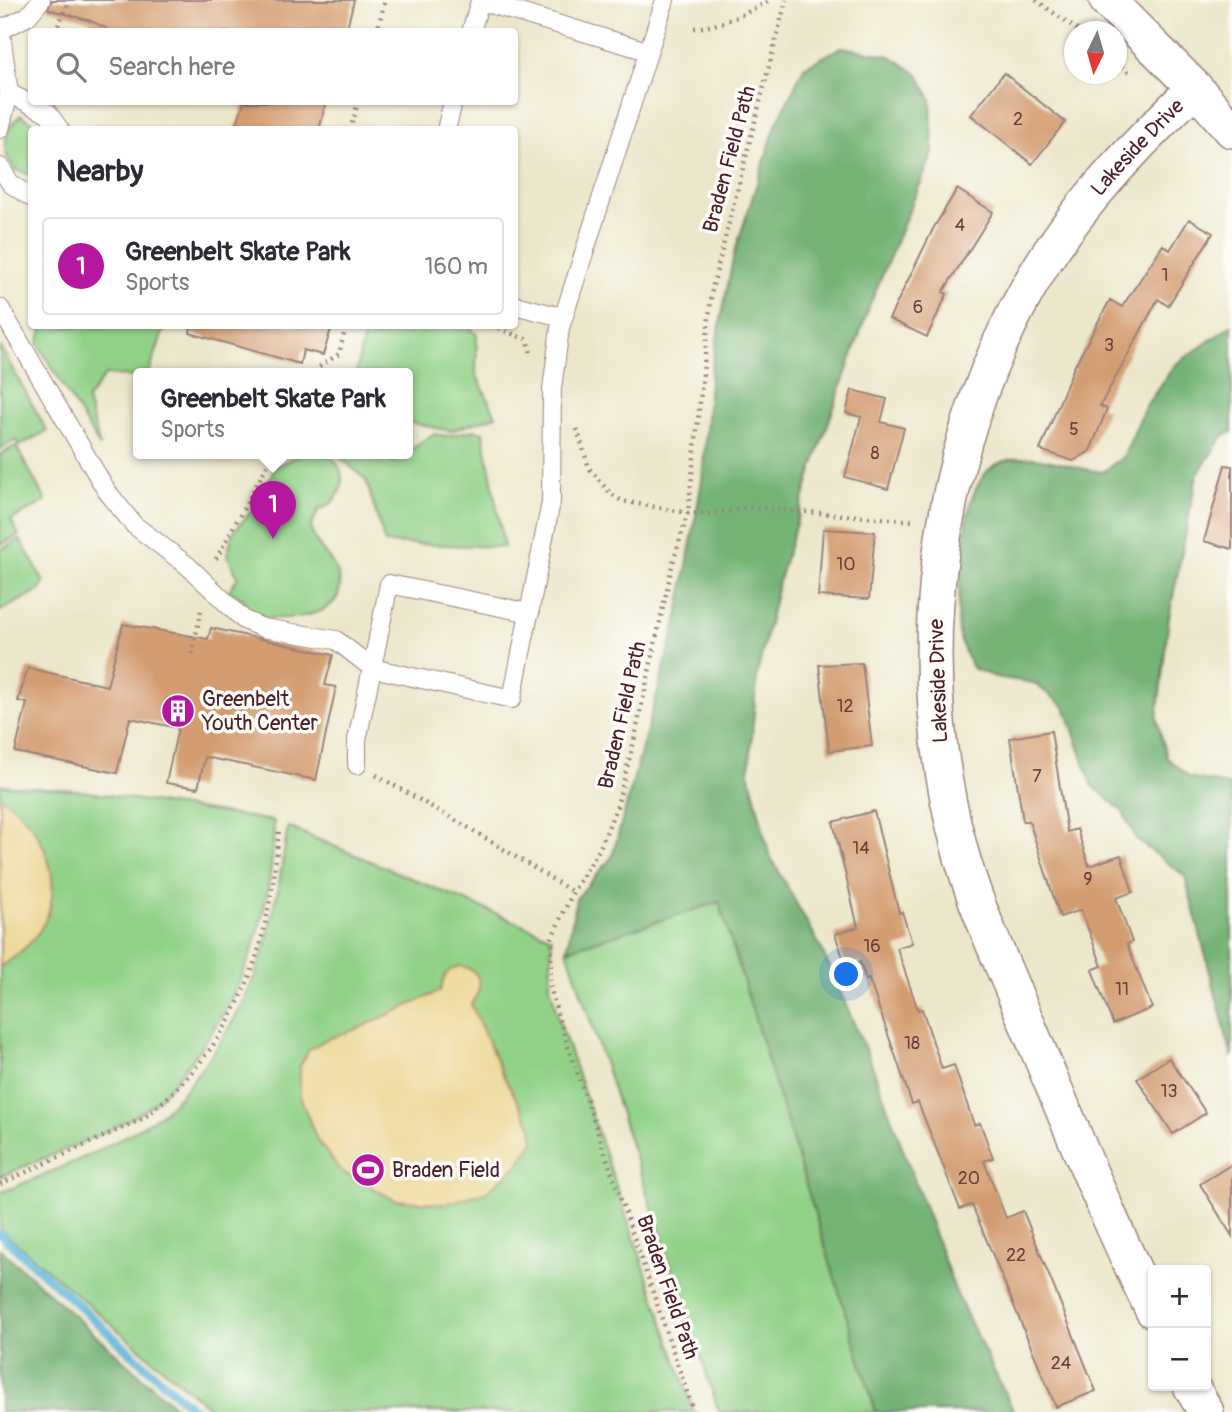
<!DOCTYPE html>
<html lang="en">
<head>
<meta charset="utf-8">
<style>
  body { margin:0; font-family:Pangolin,sans-serif; background:#f2f2f3; color:#2b2b33 }
  .controls { position:absolute; right:21px; bottom:21px; display:grid; overflow:hidden; border-radius:7px; box-shadow:0 2px 5px #0004 }
  .controls button { width:63px; height:63px; display:grid; place-items:center; padding:0; border:0; border-bottom:2px solid #e1e1e2; background:#fff; color:#2b2b33; font:35px sans-serif }
  .compass { position:absolute; left:1064px; top:21px; width:63px; height:63px; border-radius:50%; background:#fff; box-shadow:0 2px 5px #0004; rotate:185deg }
  .you { position:absolute; left:847px; top:975px; width:24px; height:24px; margin:-18px; border:5px solid #fff; border-radius:50%; background:#1a73e8; box-shadow:0 0 0 10px #1a73e833 }
  .badge { display:grid; place-items:center; width:46px; height:46px; border-radius:50%; background:#b5179e; color:#fff; font-size:23px; font-weight:700 }
  .pin { position:absolute; translate:-50% -58px; filter:drop-shadow(0 2px 4px #0008) }
  .pin::after { content:''; position:absolute; top:37px; width:24px; height:21px; background:inherit; clip-path:polygon(0 0,100% 0,50% 100%) }
  .popup { position:absolute; left:133px; top:368px; width:280px; height:91px; box-sizing:border-box; display:grid; place-content:center; border-radius:7px; background:#fff; filter:drop-shadow(0 2px 5px #0005); font-size:23px; white-space:nowrap; color:#7c7c81 }
  .popup b { font-size:26px; color:#2b2b33 }
  .popup::after { content:''; position:absolute; left:50%; top:100%; margin-left:-14px; border:14px solid transparent; border-top-color:#fff }
  .list { margin:0; padding:0; list-style:none }
  h2 { display:flex; justify-content:space-between; align-items:center; height:91px; margin:0; padding:0 28px; font-size:30px }
  h2 small { font-size:23px; font-weight:400; color:#7c7c81 }
  .list li { display:grid; grid-template-columns:46px 1fr auto; gap:21px; align-items:center; box-sizing:border-box; height:98px; margin:0 14px 14px; padding:0 14px; border:2px solid #e1e1e2; border-radius:7px }
  .list b { display:block; font-size:26px; white-space:nowrap }
  .list p { margin:0; font-size:23px; white-space:nowrap; color:#7c7c81 }
  .list em { font-size:23px; font-style:normal; color:#7c7c81 }
  .icon { flex:none; width:38px; height:38px; fill:none; stroke:currentColor; stroke-width:2; stroke-linecap:round; stroke-linejoin:round }
  .map { position:relative; flex:none; width:1232px; height:1412px; overflow:hidden }
  .search { position:absolute; background:#fff; box-shadow:0 2px 5px #0004; left:28px; top:28px; width:490px; height:77px; display:flex; align-items:center; gap:18px; box-sizing:border-box; padding:0 24px; border-radius:7px; color:#7c7c81; font-size:26px }
  .panel { position:absolute; background:#fff; box-shadow:0 2px 5px #0004; left:28px; top:126px; width:490px; height:203px; border-radius:7px }
  .map>svg:first-child { display:block }
</style>
</head>
<body>
<div class="map">
<svg width="1232" height="1412" viewBox="0 0 1232 1412">
  <rect width="100%" height="100%" fill="#fdfcf7"/>
  <filter id="ink" filterUnits="userSpaceOnUse"><feTurbulence type="fractalNoise" baseFrequency=".0143" numOctaves="2"/><feDisplacementMap in="SourceGraphic" scale="14" xChannelSelector="R" yChannelSelector="G"/><feConvolveMatrix kernelMatrix="1 2 1 2 8 2 1 2 1" color-interpolation-filters="sRGB"/></filter>
  <filter id="wash" filterUnits="userSpaceOnUse"><feTurbulence type="fractalNoise" baseFrequency=".00686" numOctaves="4" result="noise"/><feDisplacementMap in="SourceGraphic" scale="28" xChannelSelector="R" yChannelSelector="G"/><feGaussianBlur stdDeviation="1.57" result="paint"/><feColorMatrix in="noise" values="0 0 0 0 0 0 0 0 0 0 0 0 0 0 0 0 0 1.4 0 .05"/><feComposite in="paint" operator="in"/></filter>
  <g filter="url(#wash)">
    <rect width="100%" height="100%" fill="#ece7cb"/>
    <path fill="#91d187" stroke="#6e7859" stroke-width="2" d="M21 115 43 129 32 130 31 175 15 170C0 153 3 128 21 115Z
      M43 326H165L149 373H138V377L105 375 87 400 100 447 38 344Z
      M366 326H469L477 335 476 374 496 416 450 431 408 422V373H356Z
      M0 346 47 431 19 446 16 440 0 449Z
      M475 430 483 432 504 547 385 543 366 480 335 453H386L393 462 433 434 446 436Z
      M16 446 46 501 11 520 19 535 0 545V454Z
      M305 453 328 455C351 469 344 503 319 509L311 526C313 548 335 558 339 578 348 622 274 621 248 616L244 600 229 590 238 577 227 555 233 533 260 500 275 467Z
      M20 539 44 582 40 590 0 611V550Z
      M0 785 75 790 274 821C273 912 246 992 189 1063 178 1076 167 1092 154 1103 116 1133 46 1156 0 1177Z
      M288 827 552 937 550 986 558 1017 694 1412H214L0 1229V1193C53 1171 111 1149 158 1116 175 1104 189 1085 201 1069 264 989 273 923 288 827Z
      M719 901 876 1412H719L567 950Z"/>
    <path fill="#74b374" stroke="#5f6950" stroke-width="2" d="M842 47 890 56 918 74 931 99 933 153 869 307 813 467 779 580 757 675 749 772 769 854 821 948 870 1060 957 1295 1014 1412H876L719 902 567 950 576 899 612 857 677 621 702 481 711 369 734 254 776 125 804 67Z
      M1232 325V432L1223 436 1197 475 1169 617 1157 719 1167 758 1189 777 1232 786V1057L1185 876 1137 840 1123 812 1092 785 1065 707 1034 683 995 677 972 668C968 658 962 648 960 638 954 617 965 520 972 498 976 486 985 470 997 464 1030 447 1069 469 1103 472L1124 456 1145 407 1175 365Z
      M0 1249 181 1412H0Z"/>
    <path fill="#eeda9e" stroke="#9c7c64" stroke-width="2" d="M0 797C42 821 70 885 40 930 30 946 16 956 0 967Z
      M460 966C483 970 484 988 471 1004L502 1073 532 1127 534 1141 518 1165 486 1192 444 1204 395 1200 341 1171 317 1140 300 1096V1066L309 1050 325 1040 362 1027 440 991C444 978 445 969 460 966Z"/>
    <g fill="none" stroke-linecap="round" stroke-linejoin="round">
      <path stroke="#5bb3d8" stroke-width="9" d="M0 1234 196 1412"/>
    </g>
    <g id="blocks">
      <path fill="#d39c71" d="M52 0H354L346 32H105L106 28 91 21 48 9Z
        M1004 73 1065 122 1032 164 971 115Z
        M244 102H326L319 130H235Z
        M957 189 993 212 943 292 947 294 927 337 889 319 933 229Z
        M1189 219 1213 233 1168 306 1158 299 1100 406 1107 409 1090 451 1073 461 1040 450 1074 367 1110 300 1122 307 1163 245 1170 250Z
        M191 326H332L323 355 303 350 300 364 190 333Z
        M852 390 887 399 881 422 904 428 888 489 845 477 861 417 846 413Z
        M1225 465 1232 466V549L1204 541Z
        M823 529 875 532 869 599 818 596Z
        M123 624 208 639 211 628 333 655 325 685 336 687 316 780 205 757 198 788 166 783 178 728 130 718 117 773 15 752 27 703 18 701 28 668 107 686Z
        M862 663 872 746 829 751 819 665Z
        M1051 731 1067 832 1077 829 1089 866 1121 855 1133 892 1116 898 1132 942 1127 944 1152 1008 1113 1024 1092 970 1102 966 1081 910 1060 917 1029 821H1023L1010 738Z
        M874 811 899 913 902 912 912 943 897 948 918 1010 922 1009 942 1069 954 1065 974 1125 980 1123 993 1158 984 1161 1006 1218 1023 1211 1096 1391 1056 1407 972 1205 960 1209 918 1102 912 1104 869 979 866 980 860 962 846 966 835 934 858 927 833 822Z
        M1169 1058 1206 1113 1173 1134 1137 1079Z
        M1232 1164V1236L1200 1184Z"/>
    </g>
  </g>
  <g filter="url(#ink)">
    <use href="#blocks" fill-opacity="0" stroke="#9b837b" stroke-width="2"/>
    <g fill="none" stroke-linecap="round" stroke-linejoin="round">
      <g stroke="#9b837b" stroke-width="20">
        <path id="lane" d="M0 26 9 93 0 129
          M1 30 28 16 41 0
          M471 32 480 1 647 51
          M9 93 48 113 60 130
          M446 130 453 102
          M0 167 11 184 32 198
          M514 305 562 317
          M0 308 106 490 134 525 188 566 244 620 263 628 336 640 372 668 357 740V765
          M530 613 389 584 372 668 512 699 551 502 552 389 560 328 665 0"/>
      </g>
      <g stroke="#9b837b" stroke-width="38">
        <g id="street">
          <path d="M1107 0 1195 88 1232 130"/>
          <path id="s1" d="M1153 1310C1105 1213 1065 1113 1023 1014 1001 960 975 906 960 850 909 662 934 453 1031 283 1073 209 1134 147 1195 88"/>
          <path d="M1191 1386 1206 1412"/>
        </g>
      </g>
      <path stroke="#9b837b" stroke-width="4.5" stroke-dasharray="2 5" stroke-linecap="butt" d="M1036 0 1080 32
        M694 28C723 26 746 13 771 0
        M55 32 70 0
        M377 32 385 0
        M1116 62 1131 74
        M350 130 358 102
        M492 326 528 340 531 354
        M316 373 318 368 339 354 346 326
        M577 429 589 468 611 494 622 501 688 513 708 514 749 507 915 521
        M216 559 274 453
        M192 654 201 611
        M376 775 469 828 573 892
        M0 1184 144 1118C242 1038 269 949 279 828
        M694 1412 558 1017 550 986 552 937 573 892 599 850 617 806 634 741 672 566 688 513 712 289 786 0"/>
      <use href="#lane" stroke="#fff" stroke-width="18"/>
      <use href="#street" stroke="#fff" stroke-width="35"/>
    </g>
  </g>
  <defs>
    <g id="building-disc" transform="scale(1.75)"><circle r="9.5" fill="#b5179e" stroke="#fdfcf7"/><path d="M-4-6H4V6H1V3H-1V6H-4ZM-2.5-4.3h1.7v1.8h-1.7ZM.8-4.3h1.7v1.8H.8ZM-2.5-1h1.7V.8h-1.7ZM.8-1h1.7V.8H.8Z" fill="#fff"/></g>
    <g id="stadium-disc" transform="scale(1.75)"><circle r="9.5" fill="#b5179e" stroke="#fdfcf7"/><path d="M0-5a6.5 5 0 1 0 0 10a6.5 5 0 1 0 0-10ZM-3.5-1.8h7v3.6h-7Z" fill="#fff"/></g>
  </defs>
  <g fill-rule="evenodd">
    <use href="#building-disc" x="178" y="711"/>
    <use href="#stadium-disc" x="368" y="1170"/>
  </g>
  <g text-anchor="middle" stroke-width="7" stroke-linejoin="round" paint-order="stroke">
    <g font-size="18" fill="#6c3e3c">
      <text x="1018" y="125">2</text>
      <text x="960" y="231">4</text>
      <text x="1165" y="281">1</text>
      <text x="918" y="313">6</text>
      <text x="1109" y="351">3</text>
      <text x="1074" y="435">5</text>
      <text x="875" y="459">8</text>
      <text x="846" y="570">10</text>
      <text x="845" y="712">12</text>
      <text x="1037" y="782">7</text>
      <text x="861" y="854">14</text>
      <text x="1088" y="885">9</text>
      <text x="872" y="952">16</text>
      <text x="1122" y="995">11</text>
      <text x="912" y="1049">18</text>
      <text x="1169" y="1097">13</text>
      <text x="969" y="1184">20</text>
      <text x="1016" y="1261">22</text>
      <text x="1061" y="1369">24</text>
    </g>
    <g font-size="21" fill="#4a1f2b" stroke="#fdfcf7">
      <text dy="7" stroke="none"><textPath href="#s1" startOffset="1258">Lakeside Drive</textPath></text>
      <text transform="translate(729 159) rotate(-75)" y="7">Braden Field Path</text>
      <text transform="translate(938 681) rotate(-92)" y="7">Lakeside Drive</text>
      <text transform="translate(622 715) rotate(-77)" y="7">Braden Field Path</text>
      <text transform="translate(668 1287) rotate(71)" y="7">Braden Field Path</text>
    </g>
    <g font-size="21" fill="#4a1f2b" stroke="#fdfcf7" text-anchor="start">
      <text x="202" y="706">Greenbelt<tspan x="202" dy="24">Youth Center</tspan></text>
      <text x="392" y="1177">Braden Field</text>
    </g>
  </g>
</svg>
<div class="controls">
<button>+</button>
<button>−</button>
</div>
<svg class="compass" viewBox="-18 -18 36 36"><path d="M0-13l5 13h-10z" fill="#e53935"/><path d="M0 13l5-13h-10z" fill="#7c7c81"/></svg>
<div class="you"></div>
<div class="pin badge" style="left:273px;top:539px">1</div>
<div class="popup"><b>Greenbelt Skate Park</b>Sports</div>
<div class="search"><svg class="icon" aria-label="search" viewBox="0 0 24 24"><circle cx="10" cy="10" r="6"/><path d="M15 15l6 6"/></svg>Search here</div>
<section class="panel">
<h2>Nearby<small></small></h2>
<ul class="list">
<li><span class="badge">1</span><div><b>Greenbelt Skate Park</b><p>Sports</p></div><em>160 m</em></li>
</ul>
</section>
</div>
</body>
</html>
